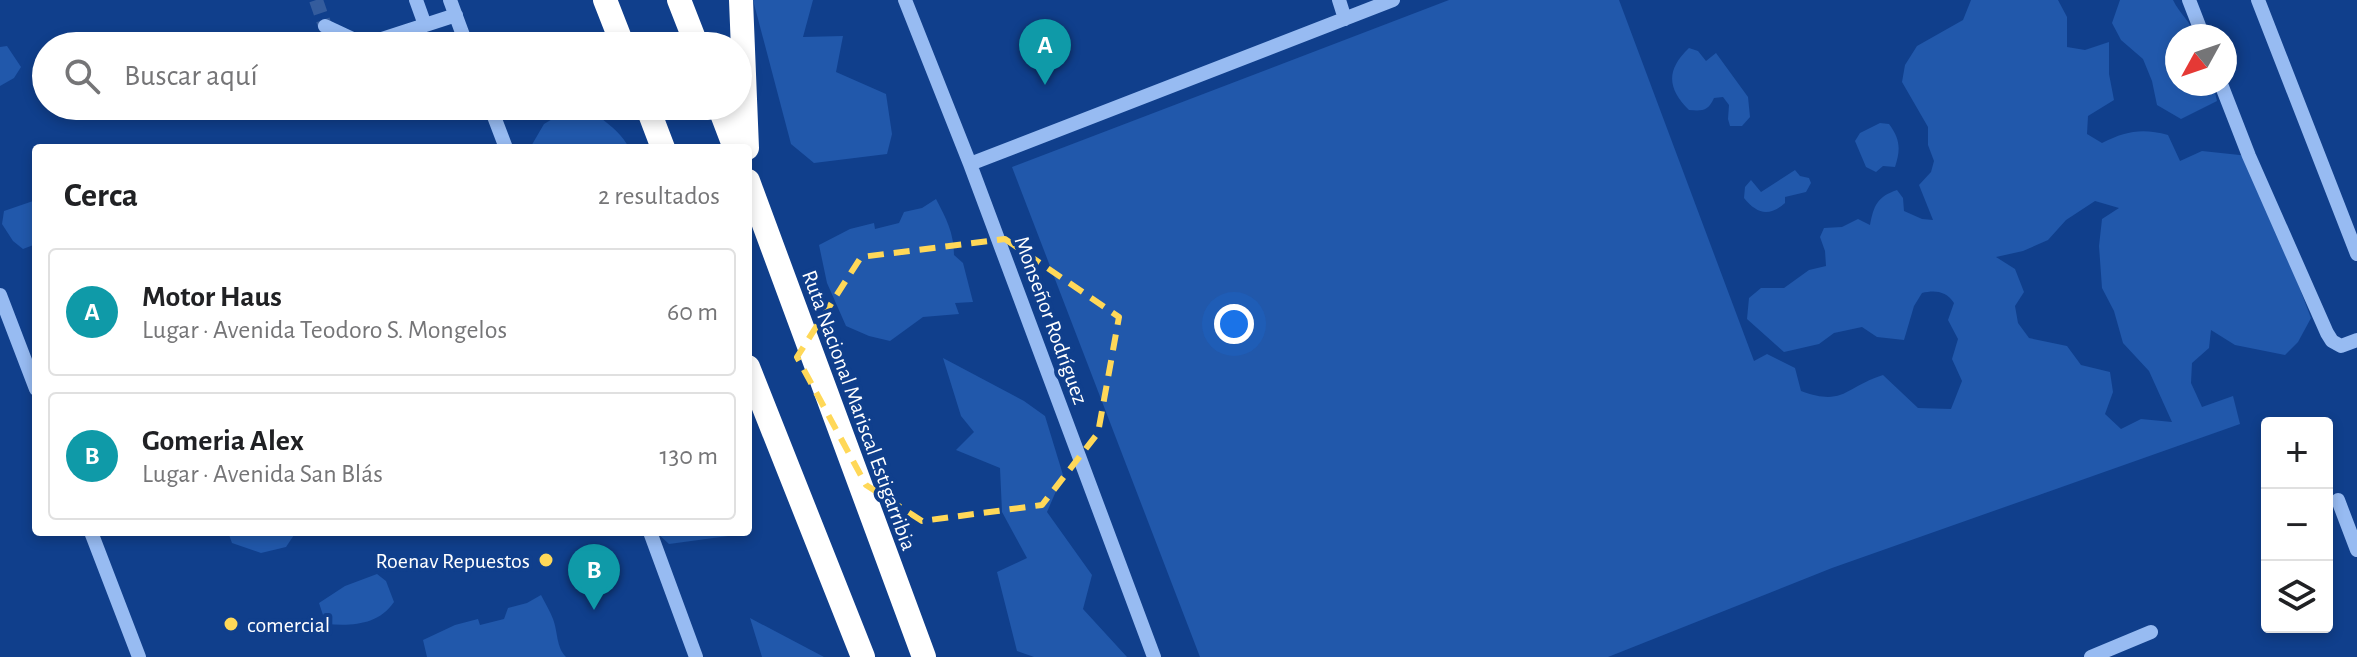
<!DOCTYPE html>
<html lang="es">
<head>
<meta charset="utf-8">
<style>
  body { margin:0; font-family:"Alegreya Sans",sans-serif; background:#f6f6f6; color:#202124 }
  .controls { position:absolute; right:24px; bottom:24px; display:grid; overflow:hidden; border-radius:8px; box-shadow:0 4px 12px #0003 }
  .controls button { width:72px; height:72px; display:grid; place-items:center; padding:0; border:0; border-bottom:2px solid #e0e0e0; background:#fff; color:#202124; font:40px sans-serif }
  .compass { position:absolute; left:2165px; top:24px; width:72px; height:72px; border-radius:50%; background:#fff; box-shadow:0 4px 12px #0003; rotate:230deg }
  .you { position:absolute; left:1234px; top:324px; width:28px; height:28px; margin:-20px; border:6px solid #fff; border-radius:50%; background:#1a73e8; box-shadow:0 0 0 12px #1a73e833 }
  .badge { display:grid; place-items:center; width:52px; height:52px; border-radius:50%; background:#0f766e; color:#fff; font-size:26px; font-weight:700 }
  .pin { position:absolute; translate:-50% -66px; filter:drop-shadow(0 2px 4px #0008) }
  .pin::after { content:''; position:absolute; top:42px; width:28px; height:24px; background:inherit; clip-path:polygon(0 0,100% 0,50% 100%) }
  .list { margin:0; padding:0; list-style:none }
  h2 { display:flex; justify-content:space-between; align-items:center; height:104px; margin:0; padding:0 32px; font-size:34px }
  h2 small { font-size:26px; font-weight:400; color:#757577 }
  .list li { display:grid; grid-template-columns:52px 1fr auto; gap:24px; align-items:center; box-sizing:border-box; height:128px; margin:0 16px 16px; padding:0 16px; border:2px solid #e0e0e0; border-radius:8px }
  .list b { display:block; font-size:30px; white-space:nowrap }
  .list p { margin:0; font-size:26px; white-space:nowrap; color:#757577 }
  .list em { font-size:26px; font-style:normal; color:#757577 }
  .icon { flex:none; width:44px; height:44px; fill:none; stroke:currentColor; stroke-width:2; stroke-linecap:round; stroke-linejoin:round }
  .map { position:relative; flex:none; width:2357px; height:657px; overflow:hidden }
  .search { position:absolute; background:#fff; box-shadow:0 4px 12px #0003; left:32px; top:32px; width:720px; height:88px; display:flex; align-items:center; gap:20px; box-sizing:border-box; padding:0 28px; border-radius:44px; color:#757577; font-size:30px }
  .panel { position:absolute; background:#fff; box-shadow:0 4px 12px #0003; left:32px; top:144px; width:720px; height:392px; border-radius:8px }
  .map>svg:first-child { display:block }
</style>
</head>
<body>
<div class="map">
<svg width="2357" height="657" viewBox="0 0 2357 657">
  <rect width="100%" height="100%" fill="#103f8c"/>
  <path fill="#2158ab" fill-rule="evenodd" d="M753 0H813L803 37 843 36 836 72 886 94 892 134 887 154 814 163 791 144Z
    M1449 0H1619L1754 361 1767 354 1795 368 1801 391C1844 407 1845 387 1883 375L1918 408 1951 409 1962 381 1952 359 1958 339 1948 320 1954 303C1946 291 1935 290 1922 293L1914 306 1904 340 1877 337 1862 327 1834 333 1819 344 1784 352 1747 319 1749 298 1761 288H1784L1809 270 1826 266 1825 251 1820 237 1824 228 1842 227 1858 219 1870 225C1874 205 1877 197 1897 190L1903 198 1904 211 1922 219 1933 220 1919 185 1931 172 1934 161 1928 145V127L1902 82 1905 65 1917 46 1963 20 1971 0H2058L2067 17V47L2085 50 2109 42V74L2114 100 2088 116 2087 134 2102 143C2126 131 2142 128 2168 135L2180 161 2202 151 2249 156 2311 318 2298 342 2285 355 2235 345 2211 330 2209 348 2192 363 2191 383 2202 407 2233 396 2240 424 1832 568 1608 657H1200L1012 167ZM2095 201 2119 208 2102 219 2099 246 2102 288 2114 311 2123 343 2149 371 2172 422 2141 419 2121 429 2105 414 2113 392 2110 372 2081 365 2067 346 2029 338 2018 323 2015 306 2024 292 2015 269 1996 257 2023 251 2048 240 2066 220Z
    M2120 0H2173C2179 13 2192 23 2195 36H2177V84H2213L2217 101 2181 119 2157 105 2152 81 2143 59 2121 40 2112 23Z
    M7 46 21 67 14 78 0 86V47Z
    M1689 48 1698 51 1706 61 1716 53 1748 97 1750 117 1742 126H1730L1728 119 1729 105 1723 97 1714 98C1708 111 1703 111 1689 110 1667 88 1666 70 1689 48Z
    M574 106C590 106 623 133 629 148H530L544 124Z
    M1880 123 1889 124C1900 139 1901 149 1895 167L1883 166 1876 172 1866 167 1855 141 1860 133Z
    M1795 170 1800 176 1809 178 1811 183 1806 192 1785 197V203C1769 217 1757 214 1744 198L1745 187 1751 180 1761 192Z
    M936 199C946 218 954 233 954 255L963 263 973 302 955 303 959 314 923 317 890 341 869 336 846 326 827 283 819 245 850 229 874 223 875 229 899 223 904 212 922 208Z
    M36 200V244L23 249 13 241 2 224 4 211Z
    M943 358 1024 401 1045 416 1063 475 1047 512 1092 575 1083 609 1127 657H1034L1017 651 997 572 1027 558 1002 512 1000 468 956 450 974 432 961 416Z
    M228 532H293L294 535 286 547 261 553 232 543Z
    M656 532H743V534L669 544Z
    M377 574 386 581 394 602C378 625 353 626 326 624L319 603 345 586Z
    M541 595C545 603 550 611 553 619 558 632 556 647 566 657H427L423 640 455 625 478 619 480 625 504 619 508 608 527 603Z
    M750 618 824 657H762Z"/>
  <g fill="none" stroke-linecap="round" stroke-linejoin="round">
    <path stroke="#345c9d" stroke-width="14" stroke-dasharray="14 7" stroke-linecap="butt" d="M316 0 325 26"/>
    <path stroke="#97bbf2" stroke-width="14" d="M416 0 425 25
      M450 0 467 46
      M905 0 970 164 1154 657
      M1339 0 1345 19
      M2189 0 2203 36
      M2258 0 2357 254
      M325 26 355 40 364 42 376 41 456 15
      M2221 84 2249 156 2327 333 2332 341 2341 346 2357 340
      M490 106 506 148
      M970 164 1393 0
      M0 295 36 389
      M2338 500 2357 550
      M91 532 139 657
      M650 532 696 657
      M2091 657 2151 632"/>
    <path stroke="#fff" stroke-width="24" d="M605 0 623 46
      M679 0 697 46
      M741 0 747 148
      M647 106 663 148
      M719 106 735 148
      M748 181 924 657
      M748 367 863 657"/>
  </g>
  <path fill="none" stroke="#ffd858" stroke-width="6" stroke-dasharray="16 10" stroke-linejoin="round" d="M1005 239 1119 317 1098 433 1042 505 922 521 866 485 797 357 861 257Z"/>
  <g fill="#ffd858" stroke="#103f8c" stroke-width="3">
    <circle cx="546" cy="560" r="8"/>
    <circle cx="231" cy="624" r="8"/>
  </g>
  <g text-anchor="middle" stroke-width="8" stroke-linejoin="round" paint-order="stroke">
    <g font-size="22" fill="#fff" stroke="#103f8c">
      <text transform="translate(1052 320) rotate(70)" y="8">Monseñor Rodríguez</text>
      <text transform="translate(860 410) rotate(70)" y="8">Ruta Nacional Mariscal Estigarribia</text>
    </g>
    <g font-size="22" fill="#fff" stroke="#103f8c" text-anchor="end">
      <text x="530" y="568">Roenav Repuestos</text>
      <text x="247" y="632" text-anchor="start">comercial</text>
    </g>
  </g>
</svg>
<div class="controls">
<button>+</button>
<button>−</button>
<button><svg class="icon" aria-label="layers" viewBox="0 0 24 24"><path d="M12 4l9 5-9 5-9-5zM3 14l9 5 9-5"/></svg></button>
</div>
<svg class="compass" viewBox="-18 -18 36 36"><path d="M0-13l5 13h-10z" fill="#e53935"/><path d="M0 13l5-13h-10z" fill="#757577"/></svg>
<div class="you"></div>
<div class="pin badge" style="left:1045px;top:85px;background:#0f9aa8">A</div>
<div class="pin badge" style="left:594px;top:610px;background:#0f9aa8">B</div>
<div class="search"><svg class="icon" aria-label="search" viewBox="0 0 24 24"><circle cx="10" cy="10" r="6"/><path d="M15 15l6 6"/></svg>Buscar aquí</div>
<section class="panel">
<h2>Cerca<small>2 resultados</small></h2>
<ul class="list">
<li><span class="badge" style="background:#0f9aa8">A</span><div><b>Motor Haus</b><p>Lugar · Avenida Teodoro S. Mongelos</p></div><em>60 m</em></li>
<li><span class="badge" style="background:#0f9aa8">B</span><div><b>Gomeria Alex</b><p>Lugar · Avenida San Blás</p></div><em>130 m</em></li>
</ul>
</section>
</div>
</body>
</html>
